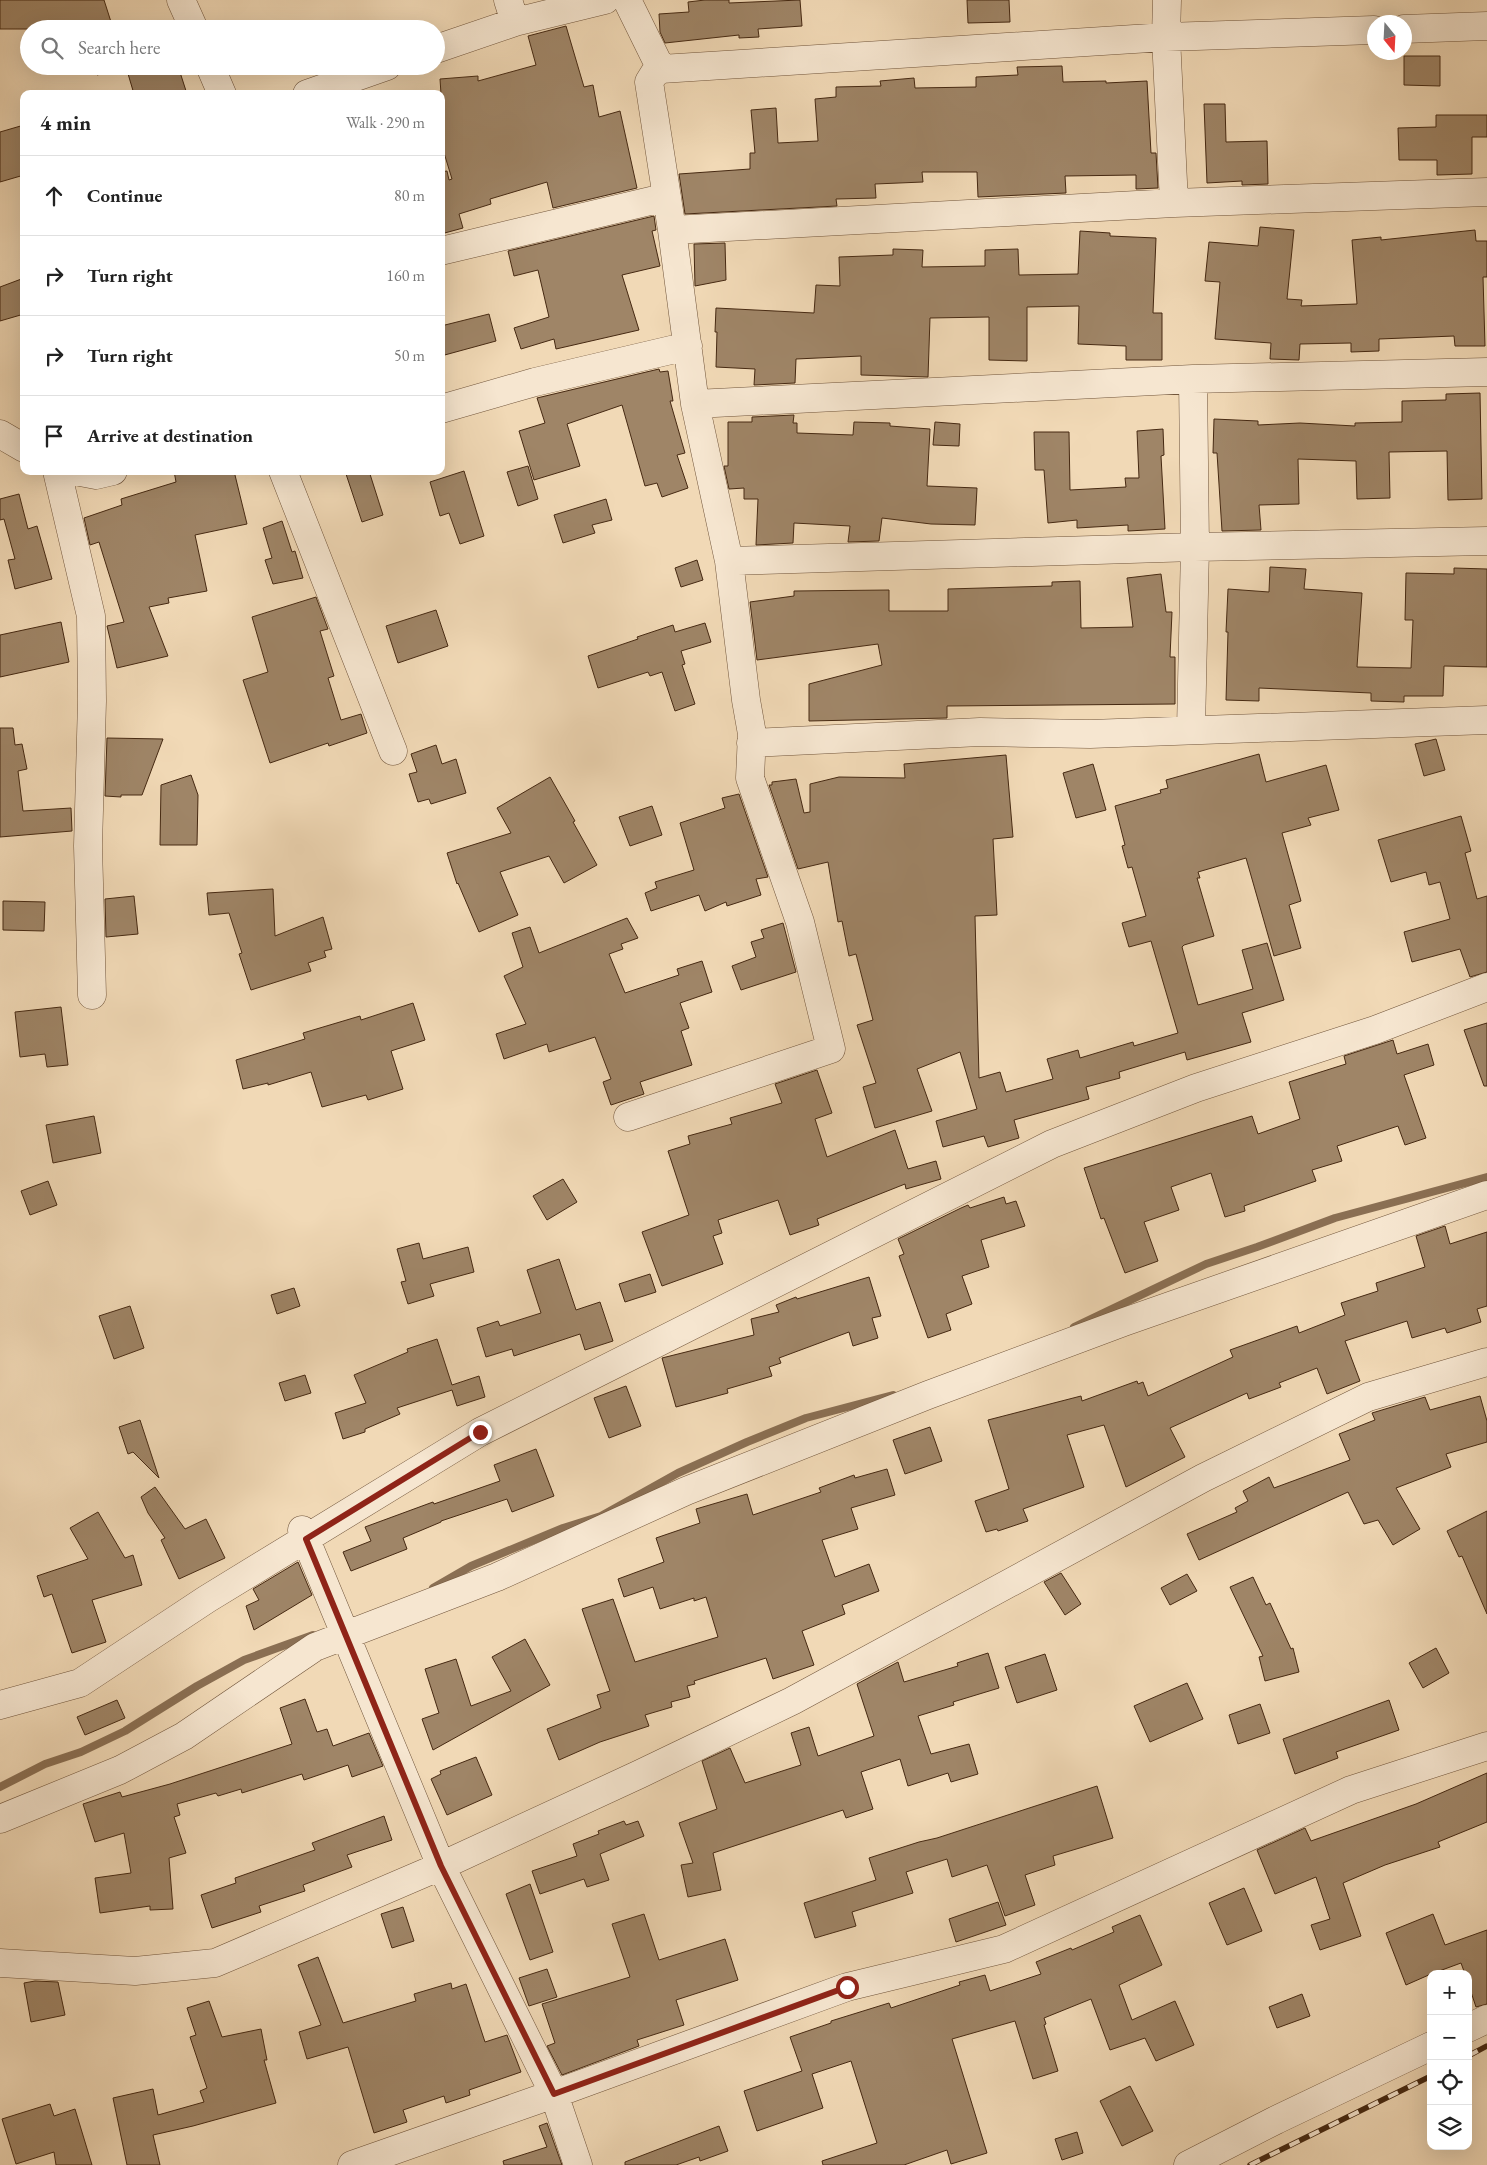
<!DOCTYPE html>
<html lang="en">
<head>
<meta charset="utf-8">
<style>
  body { margin:0; font-family:"EB Garamond",serif; background:#f6f6f6; color:#222 }
  .controls { position:absolute; right:15px; bottom:15px; display:grid; overflow:hidden; border-radius:10px; box-shadow:0 5px 20px #0002 }
  .controls button { width:45px; height:45px; display:grid; place-items:center; padding:0; border:0; border-bottom:1px solid #e0e0e0; background:#fff; color:#222; font:25px sans-serif }
  .compass { position:absolute; left:1367px; top:15px; width:45px; height:45px; border-radius:50%; background:#fff; box-shadow:0 5px 20px #0002; rotate:162deg }
  .stop { position:absolute; width:15px; height:15px; margin:-11px; border:4px solid #8f2418; border-radius:50%; background:#fff }
  .stop.end { background:#8f2418; border-color:#fff; box-shadow:0 1px 5px #0008 }
  .list { margin:0; padding:0; list-style:none }
  h2 { display:flex; justify-content:space-between; align-items:center; height:65px; margin:0; padding:0 20px; font-size:21px }
  h2 small { font-size:16px; font-weight:400; color:#767676 }
  .list li { display:grid; grid-template-columns:32px 1fr auto; gap:15px; align-items:center; box-sizing:border-box; height:80px; padding:0 20px; border-top:1px solid #e0e0e0 }
  .list b { display:block; font-size:19px; white-space:nowrap }
  .list em { font-size:16px; font-style:normal; color:#767676 }
  .icon { flex:none; width:28px; height:28px; fill:none; stroke:currentColor; stroke-width:2; stroke-linecap:round; stroke-linejoin:round }
  .map { position:relative; flex:none; width:1487px; height:2165px; overflow:hidden }
  .search { position:absolute; background:#fff; box-shadow:0 5px 20px #0002; left:20px; top:20px; width:425px; height:55px; display:flex; align-items:center; gap:12px; box-sizing:border-box; padding:0 18px; border-radius:28px; color:#767676; font-size:19px }
  .panel { position:absolute; background:#fff; box-shadow:0 5px 20px #0002; left:20px; top:90px; width:425px; height:385px; border-radius:10px }
  .map>svg:first-child { display:block }
</style>
</head>
<body>
<div class="map">
<svg width="1487" height="2165" viewBox="0 0 1487 2165">
  <rect width="100%" height="100%" fill="#f1d9b6"/>
  <filter id="stains"><feTurbulence type="fractalNoise" baseFrequency=".004" numOctaves="4"/><feColorMatrix values="0 0 0 0 .2 0 0 0 0 .09 0 0 0 0 .02 0 0 0 .5 -.17"/></filter>
  <radialGradient id="worn" r=".72"><stop offset=".6" stop-color="#630" stop-opacity="0"/><stop offset="1" stop-color="#630" stop-opacity=".3"/></radialGradient>
  <g fill="none" stroke-linecap="round" stroke-linejoin="round">
    <path stroke="#8a6f53" stroke-width="8" d="M1074 1327 1206 1264 1257 1247 1335 1218 1487 1177
      M433 1588 471 1566 563 1528 601 1516 678 1473 747 1442 806 1418 893 1395
      M0 1787 45 1764 81 1752 125 1731 197 1686 244 1660 313 1635"/>
  </g>
  <path fill="#9f8567" stroke="#462912" d="M0 0H104L112 25 118 23 119 29H0Z
    M705 0H729V3L800 0 802 26 758 29 759 37 739 38V35L665 43 660 32 659 14 689 12 688 2Z
    M967 0H1009L1010 22 968 23Z
    M566 26 584 87 593 85 599 117 620 111 637 188 553 208 547 182 490 199 491 204 459 214 463 228 441 234V172L447 171 449 180 452 179 441 143V140L444 139 440 79 478 76V81L536 65 528 36Z
    M1404 56H1440V86L1404 85Z
    M94 66H178L187 94H134L126 67 97 75Z
    M1062 66 1063 82 1106 81V83L1147 81 1151 153H1156L1158 188 1136 189V175L1065 176 1066 193 978 197 977 172H922L923 182 875 184 876 198 836 199 837 206 685 214 679 174 750 169V153H755L751 110 776 108 778 143 818 141 815 99 836 97V87L881 86 880 81 914 78 915 88 976 87V77L1018 75 1017 67Z
    M1204 104H1225L1226 142 1267 141 1268 184 1242 185V181L1207 183Z
    M1436 115H1487V137H1472V174L1437 175V160H1399L1398 128 1436 127Z
    M24 125V175L0 182V132Z
    M654 216 656 230 652 231 660 266 622 275 639 330 556 349 554 339 521 349 514 328 549 317 538 270 514 276 508 251Z
    M1260 227 1294 230 1287 299 1302 300 1301 306 1357 304 1352 240 1381 237V240L1475 230 1476 241H1487V277H1483L1485 346H1455L1454 336 1379 339V351L1351 352V343L1300 344 1299 360 1270 359 1271 343 1215 339 1220 282 1205 281 1209 242 1258 246Z
    M1080 231 1110 233V236L1156 238 1153 313H1162V360H1126V346L1078 344 1079 306 1027 307V361L989 360V317L930 318 928 377 861 375V356L796 359 795 383 754 385 755 369 716 367 717 332H715L716 308 814 313 816 285 840 286 839 257 893 255V249L923 250 922 267 985 266V250L1018 249 1019 275 1078 274Z
    M725 243 726 280 695 286 694 244Z
    M24 278V314L0 321V287Z
    M489 314 496 341 441 356V326Z
    M659 369 660 372 668 371 673 401H670L685 453 677 455 688 488 662 497 657 483 645 486 622 405 567 424 580 466 534 480 519 431 545 423 537 398Z
    M1480 393 1482 499 1448 500 1447 451 1389 452 1390 498 1357 499 1356 461 1298 459 1299 504 1259 505 1261 530 1222 531 1217 453H1213L1214 419 1258 421V425L1300 423 1355 426V423L1402 422V401L1446 400V394Z
    M794 415 793 423H797V433L853 435 854 422 890 423V426L930 429 927 486 977 488 975 525 931 524 882 518 879 541 848 542 850 526 794 523 793 543 756 545 758 499H744V488L729 489 724 466H728V422H752V417Z
    M935 422 960 424 959 446 933 445Z
    M1163 429 1164 455 1161 456 1165 529 1128 531V525L1077 528V520L1048 523 1044 470H1035L1034 432H1069L1070 490 1126 487 1125 478H1139L1137 431Z
    M528 466 538 499 518 506 507 472Z
    M174 471H234L247 524 195 535 207 591 168 598 169 603 149 607 168 656 117 668 107 626 124 622 99 542 90 545 84 518 122 505 121 499 176 482Z
    M345 471H369L383 515 362 522Z
    M464 471 484 536 460 544 449 513 440 516 430 482Z
    M19 494 28 529 37 526 52 579 15 589 8 560 15 559 4 519 0 520V499Z
    M606 499 612 520 592 525 595 533 563 543 554 515Z
    M282 521 292 552 295 551 303 578 273 584 265 560 272 558 263 528Z
    M697 560 703 580 681 587 675 568Z
    M1270 567 1306 569 1304 589 1362 593 1357 667 1411 668 1413 620H1405L1406 573 1454 574V568L1487 569V667L1444 666 1443 696H1404V702L1371 701V693L1259 688V701L1226 700 1228 632H1226L1228 589 1269 592Z
    M1161 574 1166 612H1172L1170 657H1175V704L947 706V718L809 721V684L882 665 878 644 757 660 750 602 794 596V591L889 590V611H948V589L1052 586V582L1080 581 1081 628 1133 627 1127 578Z
    M316 597 328 629 320 631 334 676 328 678 341 720 361 714 367 733 329 746 328 743 270 763 243 680 268 672 252 617Z
    M436 610 448 646 398 663 386 626Z
    M61 622 69 662 0 677V635Z
    M705 623 711 642 681 651 685 664 682 665 695 704 675 711 662 672 650 676 648 672 598 688 588 656 638 639 637 637 673 625 675 632Z
    M0 728H13L15 745 22 744 27 769 18 771 23 811 71 808 72 831 0 837Z
    M107 738 163 739 142 795H121V797L105 796Z
    M1436 739 1445 770 1424 776 1415 744Z
    M436 745 442 764 456 759 466 793 431 804 429 799 418 802 409 774 417 772 411 754Z
    M1259 754 1266 782 1326 765 1339 810 1308 818 1311 825 1282 833 1301 901 1289 905 1301 948 1274 956 1246 858 1198 872 1200 878H1197L1214 936 1184 945 1182 947 1198 1005 1253 989 1242 950 1267 943 1284 1000 1242 1013 1251 1042 1187 1060 1185 1052 1119 1072 1120 1078 1086 1087 1089 1099 1014 1120 1019 1138 988 1147 984 1136 943 1147 936 1121 977 1109 960 1052 917 1069 932 1111 875 1128 863 1087 876 1083 857 1025 873 1020 856 954 849 956 842 921 838 922 828 862 798 869 769 785H772V782L796 779 804 813 810 812V784L839 777 905 778 904 764 1006 755 1013 837 993 839 997 915 975 916 979 1078 1000 1072 1006 1092 1053 1079 1047 1059 1078 1050 1080 1058 1133 1042 1134 1046 1178 1033 1151 941 1129 947 1122 923 1146 916 1132 867 1128 868 1122 846 1125 845 1115 806 1161 793 1160 790 1168 788 1166 780Z
    M1093 764 1106 810 1076 818 1063 773Z
    M191 775 198 795 197 845H160L161 785Z
    M550 777 575 821 573 822 597 865 564 883 549 856 500 872 518 915 479 932 458 883 457 884 447 853 511 833 497 808Z
    M739 794 768 877 756 879 761 895 727 906 726 902 705 911 699 895 651 911 645 893 657 888 655 882 694 870 680 823 725 808 722 798Z
    M652 806 662 835 630 846 619 817Z
    M1461 816 1471 851 1465 853 1477 899 1487 896V972L1470 977 1460 949 1412 962 1404 932 1450 919 1440 882 1429 885 1426 872 1391 882 1378 840Z
    M273 889 275 936 323 917 332 949 324 951 326 957 308 963 311 971 251 990 239 954 242 953 229 913 209 915 207 893Z
    M134 896 138 934 106 937 105 899Z
    M3 901 45 902 44 931 3 930Z
    M627 918 638 938 621 944 623 949 609 954 625 993 679 975 677 969 702 961 712 992 680 1003 689 1028 681 1031 692 1065 640 1082 644 1094 611 1105 603 1082 611 1079 595 1037 549 1052 547 1044 504 1059 496 1034 526 1024 504 976 523 967 512 933 530 927 539 953Z
    M783 923 796 972 741 990 732 966 756 957 751 942 764 938 761 930Z
    M413 1003 425 1040 391 1051 403 1089 368 1100 366 1095 322 1107 311 1072 268 1085V1083L243 1089 236 1060 305 1039 303 1033 360 1016 361 1020Z
    M61 1007 68 1065 47 1067 45 1054 20 1057 15 1012Z
    M1487 1023V1086H1484L1464 1030Z
    M1393 1040 1397 1054 1428 1044 1434 1065 1404 1075 1426 1138 1405 1145 1398 1126 1337 1146 1342 1161 1312 1170 1316 1181 1244 1206 1245 1211 1225 1217 1211 1173 1171 1187 1179 1210 1144 1222 1158 1261 1125 1273 1104 1218 1101 1219 1084 1168 1252 1116 1258 1134 1300 1119 1289 1082 1346 1064 1344 1056Z
    M817 1070 832 1113 815 1119 827 1157 895 1130 908 1169 936 1161 941 1179 906 1189 905 1184 817 1219 819 1225 790 1235 778 1200 718 1220 722 1233 713 1236 723 1264 662 1286 642 1232 689 1215 668 1151 690 1144 688 1136 732 1124 730 1118 782 1103 775 1084Z
    M94 1116 101 1153 53 1163 46 1125Z
    M563 1179 577 1202 547 1220 533 1196Z
    M48 1181 57 1205 30 1215 21 1191Z
    M1004 1197 1006 1204 1016 1201 1025 1226 981 1240 989 1267 962 1276 972 1304 946 1314 951 1330 928 1338 899 1256 904 1254 898 1239 961 1208 968 1205 970 1208Z
    M1445 1226 1450 1244 1487 1232V1306L1477 1309 1481 1322 1447 1333 1445 1328 1412 1338 1407 1321 1345 1341 1360 1381 1327 1394 1317 1368 1279 1383 1281 1387 1249 1399 1247 1393 1170 1428 1185 1457 1126 1487 1104 1425 1067 1435 1084 1487 1023 1509 1028 1521 998 1531 997 1529 986 1532 975 1501 1009 1489 988 1420 1081 1396 1082 1401 1137 1381 1138 1384 1143 1382 1148 1396 1233 1357 1230 1350 1297 1326 1299 1333 1345 1315 1341 1303 1378 1291 1376 1283 1425 1267 1416 1236Z
    M419 1243 423 1259 468 1247 474 1272 430 1284 434 1296 408 1304 401 1282 406 1281 397 1249Z
    M559 1259 576 1310 600 1302 613 1341 585 1350 580 1334 514 1356 512 1349 486 1357 477 1328 498 1321 500 1326 541 1313 527 1270Z
    M650 1274 656 1292 625 1302 619 1284Z
    M869 1277 881 1316 872 1318 878 1338 853 1346 849 1332 779 1358 781 1363 769 1367 772 1376 727 1389 728 1393 676 1407 662 1358 754 1335 751 1319 779 1312 776 1305 796 1297 797 1299Z
    M294 1288 300 1306 277 1314 271 1295Z
    M130 1306 144 1348 114 1359 99 1316Z
    M437 1339 452 1385 479 1376 485 1397 457 1406 452 1390 397 1408 400 1414 365 1429V1432L343 1439 335 1413 366 1403 354 1375 408 1352 407 1349Z
    M305 1375 311 1393 285 1401 279 1383Z
    M626 1386 641 1426 609 1438 594 1398Z
    M1480 1396 1487 1421V1442L1446 1454 1451 1467 1396 1488 1420 1529 1393 1545 1378 1520 1364 1524 1348 1492 1199 1560 1187 1534 1237 1512 1235 1508 1248 1501 1243 1491 1269 1477 1274 1488 1350 1460 1339 1434 1375 1420 1372 1413 1425 1397 1430 1410Z
    M140 1420 159 1478 133 1452 128 1454 119 1427Z
    M930 1427 942 1461 905 1474 893 1440Z
    M536 1449 554 1496 512 1512 507 1499 441 1521V1522L403 1538 407 1549 351 1571 343 1552 371 1541 365 1527 433 1502 434 1504 500 1481 494 1465Z
    M887 1469 895 1495 851 1508 858 1529 822 1540 835 1577 869 1564 879 1591 842 1605 845 1614 802 1631 814 1665 773 1679 766 1658 694 1681 695 1684 687 1686 690 1697 671 1702 672 1707 645 1715 649 1726 600 1742 559 1760 547 1729 601 1708 597 1695 610 1691 582 1609 613 1599 635 1662 718 1637 706 1597 694 1601V1598L660 1609 653 1587 624 1597 618 1579 664 1562 656 1538 700 1523 696 1509 747 1494 753 1515 821 1492 819 1488 854 1475 855 1478Z
    M155 1487 185 1529 206 1519 225 1558 179 1579 161 1540 165 1538 148 1513 141 1497Z
    M1487 1511V1614L1462 1556 1459 1557 1447 1531Z
    M98 1512 125 1558 133 1555 142 1585 92 1600 106 1642 72 1653 52 1594 44 1597 37 1576 88 1559 70 1528Z
    M298 1562 312 1595 254 1630 246 1606 259 1600 253 1589Z
    M1061 1573 1081 1604 1065 1615 1044 1582Z
    M1187 1574 1197 1591 1170 1605 1161 1588Z
    M1253 1577 1266 1605 1270 1603 1291 1649 1293 1648 1299 1672 1265 1681 1259 1657 1263 1656 1230 1587Z
    M525 1639 550 1685 433 1750 422 1719 439 1713 425 1669 456 1659 471 1706 511 1691 492 1657Z
    M1436 1648 1449 1673 1423 1688 1409 1663Z
    M988 1653 999 1688 953 1702 954 1705 918 1716 931 1754 969 1744 978 1774 951 1782 948 1773 908 1786 900 1759 861 1772 873 1809 846 1818 843 1810 713 1853 721 1890 688 1897 681 1865 693 1863 679 1823 717 1809 702 1761 730 1748 745 1783 801 1765 791 1733 809 1727 818 1756 874 1736 857 1684 898 1662 904 1682 958 1666 957 1663Z
    M1045 1654 1057 1690 1017 1703 1005 1667Z
    M1187 1683 1203 1719 1150 1742 1134 1706Z
    M305 1699 317 1732 327 1729 333 1746 369 1733 383 1766 352 1777 348 1765 304 1780 302 1774 242 1793 241 1789 218 1796 216 1793 177 1804 180 1815 174 1817 186 1853 169 1858 173 1909 150 1910V1906L100 1913 95 1878 131 1873 124 1833 95 1842 83 1804 120 1792 122 1797 170 1784 292 1744 280 1708Z
    M117 1700 125 1718 85 1735 77 1717Z
    M1389 1700 1399 1730 1336 1752 1338 1758 1295 1774 1283 1739Z
    M1260 1704 1270 1733 1238 1744 1229 1715Z
    M476 1757 492 1795 447 1815 431 1779 441 1774 440 1771Z
    M1487 1773V1822L1438 1842 1440 1847 1385 1865 1343 1883 1361 1936 1320 1950 1311 1925 1330 1919 1316 1877 1275 1894 1257 1850 1305 1828 1311 1841 1416 1804Z
    M1097 1786 1113 1838 1053 1856 1055 1865 1025 1875 1035 1905 1005 1916 987 1865 952 1877 947 1859 906 1872 913 1893 852 1912 856 1926 815 1938 804 1903 876 1880 869 1858 919 1842 937 1838Z
    M384 1816 392 1840 347 1855 352 1867 303 1885 305 1891 259 1906 261 1912 212 1928 201 1895 236 1883 235 1878 315 1850 312 1843Z
    M624 1821 626 1825 638 1821 644 1836 600 1854 609 1880 587 1887 584 1879 540 1894 532 1871 577 1856 573 1844 599 1834 598 1831Z
    M530 1884 553 1952 530 1960 506 1894Z
    M1244 1888 1262 1931 1227 1945 1209 1903Z
    M998 1902 1006 1925 956 1942 949 1919Z
    M403 1907 414 1941 392 1948 381 1914Z
    M644 1914 659 1960 725 1939 738 1980 676 2000 684 2025 637 2040 639 2046 562 2075 547 2046 555 2043 542 2004 630 1977 612 1924Z
    M1433 1914 1445 1945 1487 1930V2004L1476 2007 1468 1983V1974H1465L1461 1963 1431 1974 1406 1985 1386 1933Z
    M1140 1915 1162 1965 1119 1985 1132 2020 1175 2001 1194 2045 1156 2061 1145 2038 1110 2050 1091 1999 1044 2018 1046 2024 1044 2025 1058 2071 1033 2079 1015 2021 952 2039 987 2153 951 2164 947 2150 904 2165H823L822 2161 877 2143 851 2061 812 2074 823 2108 757 2131 744 2091 802 2071 790 2037 831 2023V2021L889 2003 891 2008 960 1985 959 1982 985 1975 990 1991 1041 1974 1036 1962 1071 1948 1072 1950 1114 1932 1112 1927Z
    M318 1957 343 2023 416 2001 414 1994 451 1983 452 1989 466 1984 485 2042 507 2035 521 2072 469 2090 470 2095 446 2103 444 2096 403 2110 407 2122 374 2133 348 2047 307 2059 299 2032 321 2025 298 1965Z
    M547 1969 557 1997 529 2006 519 1978Z
    M35 1981 58 1982 65 2015 31 2022 24 1983Z
    M1302 1994 1310 2016 1277 2028 1269 2007Z
    M209 2001 222 2037 261 2029 267 2060H264L276 2103 193 2126 153 2135 160 2165H127L113 2098 153 2089 158 2115 204 2102 200 2091 207 2088 190 2037 196 2035 187 2008Z
    M1130 2086 1153 2131 1122 2146 1100 2101Z
    M50 2104 54 2116 75 2109 92 2165H56L54 2152 16 2164 2 2119Z
    M547 2123 562 2165H504L503 2161 547 2147 539 2126Z
    M719 2126 728 2151 700 2161 699 2157 676 2165H625V2162Z
    M1077 2132 1083 2153 1062 2160 1055 2139Z"/>
  <g fill="none" stroke-linecap="round" stroke-linejoin="round">
    <g stroke="#71553b" stroke-width="29">
      <path id="minor" d="M181 0 194 29
        M508 0 515 22
        M627 0 661 69
        M1167 0 1166 37 1174 203
        M1404 29 1487 26
        M436 49 515 22 605 0
        M210 66 222 94
        M307 94 387 66
        M672 230 1174 203 1487 192
        M441 251 667 197
        M695 404 1193 379 1487 372
        M441 409 535 382 688 346
        M0 434 24 448
        M57 471 91 616 92 701 88 846 92 995
        M75 471 96 475 113 471
        M283 471 393 751
        M729 561 1195 547 1487 541
        M1191 729 1195 547 1193 379
        M751 743 980 732 1090 734 1487 720
        M628 1117 831 1049 800 922 750 778 752 734 746 700 729 561 695 404 672 230 649 82 654 74 661 69 1166 37 1374 30
        M302 1530 441 1866 554 2094 578 2165
        M0 1705 80 1683 207 1599 480 1432 1052 1144 1196 1088 1375 1030 1487 987
        M0 1819 120 1770 184 1736 315 1647 497 1577 686 1491 928 1395 1124 1322 1487 1195
        M0 1963 135 1971 215 1963 441 1866 640 1774 792 1701 1203 1478 1368 1397 1487 1362
        M1468 2028 1487 2019
        M352 2165 554 2094 847 1987 1004 1949 1351 1790 1487 1746
        M1188 2165 1276 2120 1431 2046"/>
    </g>
    <use href="#minor" stroke="#f6e6d0" stroke-width="28"/>
    <g stroke="#462912" stroke-width="5.5">
      <path id="rail" d="M1468 2056 1487 2046
        M1250 2165 1431 2076"/>
    </g>
    <use href="#rail" stroke="#f6e6d0" stroke-width="4" stroke-dasharray="11" stroke-linecap="butt"/>
  </g>
  <g fill="none" stroke-linecap="round" stroke-linejoin="round">
    <path stroke="#8f2418" stroke-width="6" d="M480 1432 306 1539 441 1866 554 2094 847 1987"/>
  </g>
  <rect width="100%" height="100%" filter="url(#stains)"/>
  <rect width="100%" height="100%" fill="url(#worn)"/>
</svg>
<div class="controls">
<button>+</button>
<button>−</button>
<button><svg class="icon" aria-label="locate" viewBox="0 0 24 24"><circle cx="12" cy="12" r="6"/><path d="M12 2v4M12 18v4M2 12h4M18 12h4"/></svg></button>
<button><svg class="icon" aria-label="layers" viewBox="0 0 24 24"><path d="M12 4l9 5-9 5-9-5zM3 14l9 5 9-5"/></svg></button>
</div>
<svg class="compass" viewBox="-18 -18 36 36"><path d="M0-13l5 13h-10z" fill="#e53935"/><path d="M0 13l5-13h-10z" fill="#767676"/></svg>
<div class="stop" style="left:847px;top:1987px"></div>
<div class="stop end" style="left:480px;top:1432px"></div>
<div class="search"><svg class="icon" aria-label="search" viewBox="0 0 24 24"><circle cx="10" cy="10" r="6"/><path d="M15 15l6 6"/></svg>Search here</div>
<section class="panel">
<h2>4 min<small>Walk · 290 m</small></h2>
<ul class="list">
<li><svg class="icon" aria-label="ahead" viewBox="0 0 24 24"><path d="M12 20V5M6 11l6-6 6 6"/></svg><div><b>Continue</b></div><em>80 m</em></li>
<li><svg class="icon" aria-label="right" viewBox="0 0 24 24"><path d="M7 20v-9h11M14 6l5 5-5 5"/></svg><div><b>Turn right</b></div><em>160 m</em></li>
<li><svg class="icon" aria-label="right" viewBox="0 0 24 24"><path d="M7 20v-9h11M14 6l5 5-5 5"/></svg><div><b>Turn right</b></div><em>50 m</em></li>
<li><svg class="icon" aria-label="arrive" viewBox="0 0 24 24"><path d="M6 21V4h12l-3 4 3 4H6"/></svg><div><b>Arrive at destination</b></div></li>
</ul>
</section>
</div>
</body>
</html>
